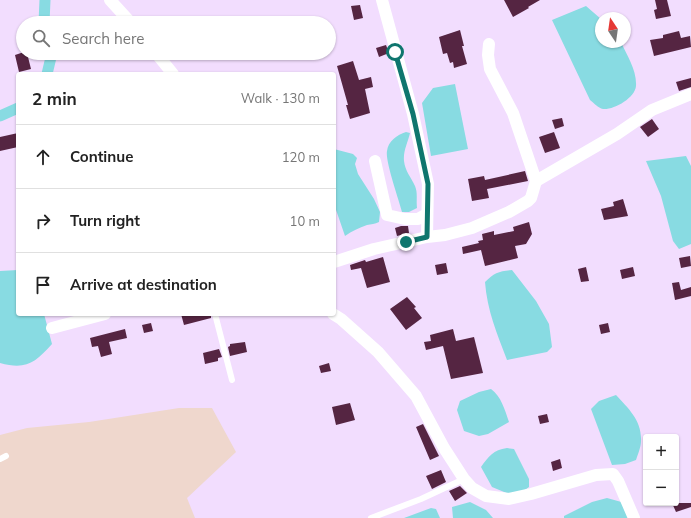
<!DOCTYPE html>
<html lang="en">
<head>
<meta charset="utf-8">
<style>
  body { margin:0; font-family:Mulish,sans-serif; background:#f6f6f6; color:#222 }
  .controls { position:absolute; right:12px; bottom:12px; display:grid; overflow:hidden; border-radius:4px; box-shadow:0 1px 3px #0004 }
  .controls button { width:36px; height:36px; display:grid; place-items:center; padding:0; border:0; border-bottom:1px solid #e0e0e0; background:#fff; color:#222; font:20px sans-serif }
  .compass { position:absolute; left:595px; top:12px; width:36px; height:36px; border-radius:50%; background:#fff; box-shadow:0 1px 3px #0004; rotate:347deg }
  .stop { position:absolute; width:12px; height:12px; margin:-9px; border:3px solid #0f766e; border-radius:50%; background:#fff }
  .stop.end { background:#0f766e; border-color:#fff; box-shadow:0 1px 4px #0008 }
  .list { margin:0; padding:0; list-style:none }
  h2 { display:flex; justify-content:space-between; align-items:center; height:52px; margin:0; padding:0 16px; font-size:17px }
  h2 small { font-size:13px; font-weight:400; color:#767676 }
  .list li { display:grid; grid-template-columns:26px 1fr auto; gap:12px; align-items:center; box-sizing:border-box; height:64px; padding:0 16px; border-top:1px solid #e0e0e0 }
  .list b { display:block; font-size:15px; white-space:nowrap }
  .list em { font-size:13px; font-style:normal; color:#767676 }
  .icon { flex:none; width:22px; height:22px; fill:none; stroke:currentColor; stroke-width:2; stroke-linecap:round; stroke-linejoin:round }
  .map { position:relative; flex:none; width:691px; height:518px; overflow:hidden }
  .search { position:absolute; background:#fff; box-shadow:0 1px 3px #0004; left:16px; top:16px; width:320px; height:44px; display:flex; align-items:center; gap:10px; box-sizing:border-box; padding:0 14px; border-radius:22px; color:#767676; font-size:15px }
  .panel { position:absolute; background:#fff; box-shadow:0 1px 3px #0004; left:16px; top:72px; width:320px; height:244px; border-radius:4px }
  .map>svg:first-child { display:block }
</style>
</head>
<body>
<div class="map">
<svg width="691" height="518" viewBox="0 0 691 518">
  <rect width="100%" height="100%" fill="#f2ddfe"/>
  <path fill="#efd7cd" d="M179 408H212L236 452 187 498 195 518H0V435L27 428 89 422Z"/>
  <path fill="#88dbe2" d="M586 6 601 19V42H621C627 56 637 70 636 86 635 98 614 110 603 109 598 108 594 103 590 100L552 20Z
    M455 84 468 149 431 156 422 103 433 88Z
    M406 132 410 133C408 142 403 151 404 161 405 171 411 177 415 186 418 193 416 200 417 208L409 212H402C399 200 385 161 387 151 388 141 397 135 406 132Z
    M334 149 353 154 357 158 355 164 358 174 374 199 380 212 379 222C375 224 371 224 367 225 359 228 352 231 345 236L334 204Z
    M686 156 691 166V244L679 249 673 241 661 196 646 161Z
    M18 270V314H44L52 344C35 363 26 370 0 363V271Z
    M512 270 536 301 549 324 552 347 547 352 507 360C497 334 487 310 485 282 494 273 499 271 512 270Z
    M491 389C501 396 505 410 509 422L488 434 479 436 464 431 457 410 460 401 479 392Z
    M616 395C629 409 642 421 641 441 641 447 638 454 636 460L625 464 612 465 591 409 599 401Z
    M507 448 514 449 529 479V487L522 492 509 494 492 487 481 467C489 456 493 450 507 448Z
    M607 498 625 503 630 518H564V516L592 502Z
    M470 502 486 510 493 518H453L452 507Z
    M431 508 436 509 440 518H404Z"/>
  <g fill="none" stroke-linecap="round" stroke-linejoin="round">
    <path stroke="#88dbe2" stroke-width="11" d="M44 23 45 0
      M47 74 52 53
      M0 116 18 108"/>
  </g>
  <path fill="#552542" d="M504 0H540L528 7 529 8 513 17Z
    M655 0H667L671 16 656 19 654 10 657 9Z
    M360 5 363 18 354 20 351 6Z
    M460 30 464 46H462L467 64 454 68 453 62 450 63 447 53 443 54 439 37Z
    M679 31 681 38 690 36 691 47 654 56 650 40 663 38V35Z
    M386 45 389 53 379 57 376 48Z
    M21 53H27L31 69 19 72 15 55Z
    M353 61 359 80 371 77 373 87 365 89 370 113 350 119 346 105H348L337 66Z
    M691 78V87L679 91 676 82Z
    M562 118 564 126 555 129 552 120Z
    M652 119 659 129 648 137 640 127Z
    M554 132 560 148 545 153 539 137Z
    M18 133V147L0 151V137Z
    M525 171 528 181 487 189 489 198 472 201 468 179 484 176 485 180Z
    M623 199 628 216 604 220 601 209 614 206 613 202Z
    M529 222 532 234 526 244 515 246 518 258 485 266 481 250 463 254 462 247 479 243 478 241 483 240 482 234 494 231V235L514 231 513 227Z
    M401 226H408L409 233 397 236 395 228Z
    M690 256 691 266 681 268 679 258Z
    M383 257 390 282 367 288 361 268 351 270 350 265 365 260 366 262Z
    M446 263 448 273 437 275 435 265Z
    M586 267 589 281 581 282 578 269Z
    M633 267 635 276 622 279 620 270Z
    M679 282 681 290 691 287V296L675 300 672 283Z
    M407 297 416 307 414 308 422 318 406 330 390 309Z
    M181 314H211V318L184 325Z
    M151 323 153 331 144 333 142 325Z
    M608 323 610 332 601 334 599 325Z
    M125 329 127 338 109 342 112 354 101 357 98 346 92 347 90 338Z
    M453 329 456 341 474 337 483 373 451 379 443 346 426 350 424 342 431 341 430 335Z
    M245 342 247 352 230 356 228 347 230 346V344Z
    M219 349 222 357 218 358V361L205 364 203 353Z
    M329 363 331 371 321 373 319 366Z
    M350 403 355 420 336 425 332 407Z
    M547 414 549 422 540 424 538 416Z
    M423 424 439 456 430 460 416 427Z
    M560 459 562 468 553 471 551 462Z
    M441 470 446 482 432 489 426 476Z
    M460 486 467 493 455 501 449 491Z
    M672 503H691V507L676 512Z"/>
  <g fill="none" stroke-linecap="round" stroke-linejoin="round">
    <path stroke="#fff" stroke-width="6" d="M215 314 232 380
      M0 459 6 456
      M371 518 421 499 464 479"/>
    <path stroke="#fff" stroke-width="12" d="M110 0 131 23
      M382 0 413 114 428 184 427 237
      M156 53 173 74
      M375 161 387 215 405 219H418L427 214
      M536 181 617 134 652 110 691 94
      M334 262 374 249 427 237 445 235 472 228 509 212 528 201 531 198 536 181 513 113 490 69 488 55 489 44
      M333 314 341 319 378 352 416 396 444 448 464 479 472 488 486 496 509 499 531 494 596 475 613 474 618 481 634 518
      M52 328 105 314"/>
  </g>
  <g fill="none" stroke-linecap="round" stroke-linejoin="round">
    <path stroke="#0f766e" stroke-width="5" d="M395 52 413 114 428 184 427 237 406 242"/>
  </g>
</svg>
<div class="controls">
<button>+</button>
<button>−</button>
</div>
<svg class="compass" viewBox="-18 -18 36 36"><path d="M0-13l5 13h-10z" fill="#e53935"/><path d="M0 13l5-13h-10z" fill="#767676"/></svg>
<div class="stop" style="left:395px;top:52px"></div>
<div class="stop end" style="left:406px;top:242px"></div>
<div class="search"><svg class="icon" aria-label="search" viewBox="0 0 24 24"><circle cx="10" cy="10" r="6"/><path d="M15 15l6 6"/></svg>Search here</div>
<section class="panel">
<h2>2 min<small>Walk · 130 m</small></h2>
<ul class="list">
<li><svg class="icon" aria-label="ahead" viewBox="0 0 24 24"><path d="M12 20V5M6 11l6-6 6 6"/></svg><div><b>Continue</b></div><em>120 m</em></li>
<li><svg class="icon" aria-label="right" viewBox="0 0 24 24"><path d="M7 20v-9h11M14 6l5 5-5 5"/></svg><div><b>Turn right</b></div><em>10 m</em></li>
<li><svg class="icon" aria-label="arrive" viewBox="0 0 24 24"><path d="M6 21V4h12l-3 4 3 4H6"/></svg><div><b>Arrive at destination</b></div></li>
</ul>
</section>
</div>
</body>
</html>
